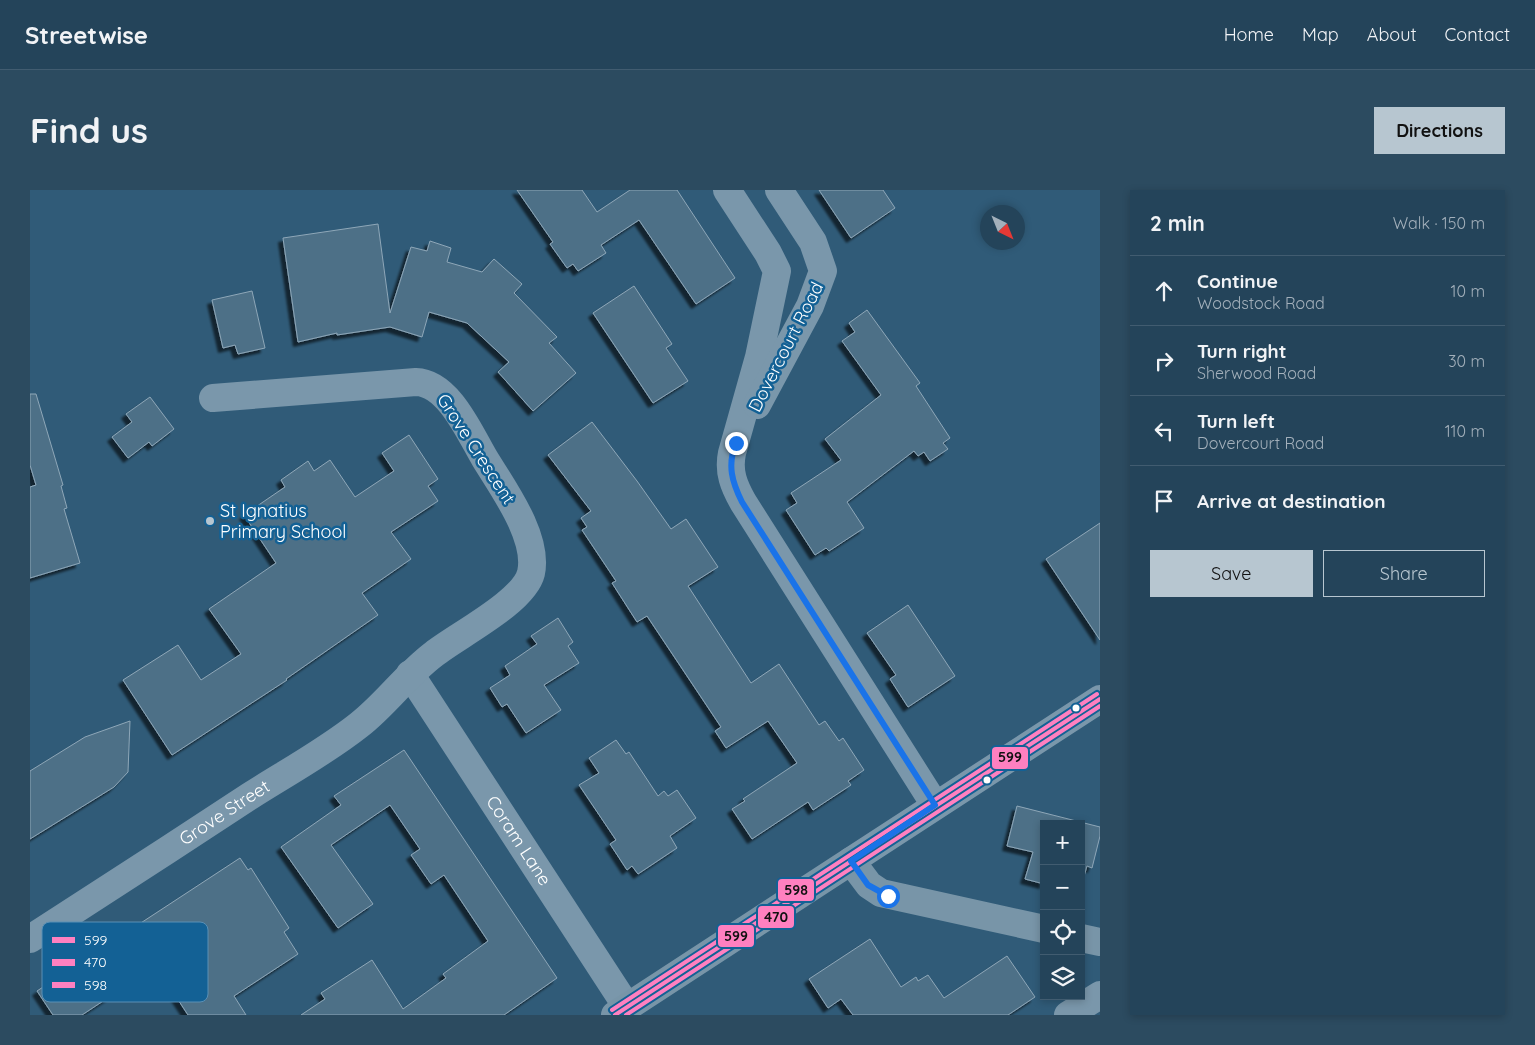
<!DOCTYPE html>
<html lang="en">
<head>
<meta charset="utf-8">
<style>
  body { margin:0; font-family:Quicksand,sans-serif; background:#2c4b60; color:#f1f3f6 }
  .controls { position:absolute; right:15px; bottom:15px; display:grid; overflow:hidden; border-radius:0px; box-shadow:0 2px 8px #0003 }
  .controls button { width:45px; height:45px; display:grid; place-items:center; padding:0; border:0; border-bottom:1px solid #415c70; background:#24445a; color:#f1f3f6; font:25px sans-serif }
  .compass { position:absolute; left:950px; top:15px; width:45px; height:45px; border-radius:50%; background:#24445a; box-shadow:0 2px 8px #0003; rotate:137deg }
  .stop { position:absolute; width:15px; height:15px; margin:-11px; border:4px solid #1a73e8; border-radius:50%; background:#fff }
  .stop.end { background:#1a73e8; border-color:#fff; box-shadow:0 1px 5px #0008 }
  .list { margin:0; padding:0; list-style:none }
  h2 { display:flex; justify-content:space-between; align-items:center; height:65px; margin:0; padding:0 20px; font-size:21px }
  h2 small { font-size:16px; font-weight:400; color:#a3b0bb }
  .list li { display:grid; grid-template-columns:32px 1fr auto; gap:15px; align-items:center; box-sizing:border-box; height:70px; padding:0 20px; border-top:1px solid #415c70 }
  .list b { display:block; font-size:19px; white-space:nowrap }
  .list p { margin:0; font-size:16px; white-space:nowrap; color:#a3b0bb }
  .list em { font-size:16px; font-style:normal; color:#a3b0bb }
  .actions { display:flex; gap:10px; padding:15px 20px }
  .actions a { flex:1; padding:11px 0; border:1px solid #b7c6d0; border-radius:0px; text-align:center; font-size:18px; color:#b7c6d0 }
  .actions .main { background:#b7c6d0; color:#111 }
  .icon { flex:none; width:28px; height:28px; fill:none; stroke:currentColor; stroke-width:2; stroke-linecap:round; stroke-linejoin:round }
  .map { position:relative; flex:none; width:1070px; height:825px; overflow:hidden; border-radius:0px }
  header { display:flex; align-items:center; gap:30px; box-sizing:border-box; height:70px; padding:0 25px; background:#24445a; border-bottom:1px solid #415c70 }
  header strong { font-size:24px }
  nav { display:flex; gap:28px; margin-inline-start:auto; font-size:18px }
  .intro { display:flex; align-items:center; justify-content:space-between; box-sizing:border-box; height:120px; padding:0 30px }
  h1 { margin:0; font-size:35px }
  .button { padding:12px 22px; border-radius:0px; background:#b7c6d0; color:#111; font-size:18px; font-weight:700 }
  main { display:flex; gap:30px; padding:0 30px }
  aside { flex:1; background:#24445a; border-radius:0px; box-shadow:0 2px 8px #0003 }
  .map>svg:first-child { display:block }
</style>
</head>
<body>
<header>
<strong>Streetwise</strong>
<nav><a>Home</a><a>Map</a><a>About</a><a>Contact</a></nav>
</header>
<div class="intro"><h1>Find us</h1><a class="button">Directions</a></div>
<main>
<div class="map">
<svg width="1070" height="825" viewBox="0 0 1070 825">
  <defs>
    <filter id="shadow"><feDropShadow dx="-4.5" dy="4.5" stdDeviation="1" flood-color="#0009"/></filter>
  </defs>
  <rect width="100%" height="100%" fill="#305b78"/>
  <path fill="#4e7087" stroke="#8ea7b8" filter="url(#shadow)" d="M487 0H552L567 22 600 0H647L705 88 666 114 609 30 571 55 576 63 548 81 543 74 537 78 520 54 523 52Z
    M789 0H853L865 18 821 48Z
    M348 34 360 123 381 57 397 61 400 51 421 58 417 72 452 82 464 69 492 94 484 103 527 147 519 153 546 183 503 221 468 182 479 172 437 133 399 122 392 147 360 137 307 145V143L268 152 253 48Z
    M604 96 642 154 636 158 658 191 623 213 563 123Z
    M222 101 235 158 208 164 205 155 193 158 182 110Z
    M837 120 890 193 886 196 920 248 913 253 918 259 900 271 894 262 888 266 884 261 817 312 834 338 799 361 796 358 785 365 756 320 767 313 761 303 811 270 795 249 851 205 812 151 825 142 819 133Z
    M0 204H6L33 295 31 296 37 318 34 319 50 373 0 388V297L6 295 0 275Z
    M120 207 144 239 122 256 119 252 98 268 82 247 102 232 96 224Z
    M562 232 607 291 641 339 656 329 688 377 658 396 721 493 749 474 789 535 795 531 809 551 813 548 834 580 818 591 821 595 783 620 778 612 722 649 702 619 715 611 713 609 767 573 738 531 696 558 685 541 691 537 617 426 607 432 582 393 586 391 552 340 557 337 551 328 561 321 518 265Z
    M379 245 408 289 398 296 408 311 361 342 381 369 332 403 348 425 256 489 257 490 142 565 93 490 148 455 171 490 211 464 179 419 246 373 214 325 255 297 251 290 278 271 284 281 300 270 325 307 364 281 352 263Z
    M1070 333V450L1016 369Z
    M878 415 925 486 878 517 860 489 866 485 837 443Z
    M528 428 543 452 538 456 549 473 514 495 531 520 496 543 477 514 472 517 460 498 480 485 475 476 507 454 501 446Z
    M100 531 98 582 84 597 0 649V581L55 547Z
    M586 550 596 564 599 562 628 606 634 601 638 606 647 600 666 628 640 646 647 658 608 684 602 676 597 680 580 654 586 650 549 595 569 583 559 568Z
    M374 560 527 788 474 825H271L295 809 291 803 342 770 373 819 416 788 413 784 458 751 414 685 401 694 381 665 390 659 360 615 301 655 343 714 308 738 251 657 311 615 304 606Z
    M987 616 1070 637V646L1062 678 1057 676 1051 697V634H1014V694L995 689 1003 662 977 656Z
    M210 668 218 680 221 678 259 738 254 742 268 764 204 806 216 825H158L126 776 52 825H23L7 801Z
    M840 749 871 797 886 787 888 791 898 785 914 808 977 766 1005 807 978 825H823L811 809 798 818 779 789Z"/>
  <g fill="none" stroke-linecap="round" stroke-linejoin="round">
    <g stroke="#7a97ab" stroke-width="28">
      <path d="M697 0 738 63 747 81 729 167 702 263C698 282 704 296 713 312L905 615"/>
      <path d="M727 215 780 116 793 81 783 52 749 0"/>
      <path id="s1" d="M380 484 597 817"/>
      <path d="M821 671 1070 509"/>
      <path id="s2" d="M0 749C73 702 147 654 220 606 256 583 295 562 329 535 356 514 376 485 404 464 428 445 494 412 501 383 509 347 472 297 455 269 440 244 419 193 386 192L183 208"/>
      <path d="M1038 825 1070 805"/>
    </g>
    <path stroke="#7895a8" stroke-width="28" d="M1051 748 1070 752
      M585 825 821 671 839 695 851 703 1014 739"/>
    <g stroke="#136195" stroke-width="8">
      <path id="bus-1" d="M585 825 1070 509"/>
    </g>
    <g stroke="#136195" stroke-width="8">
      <path id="bus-2" d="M596 825 1070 516"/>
    </g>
    <g stroke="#136195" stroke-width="8">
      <path id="bus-3" d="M582 820 1067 504"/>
    </g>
    <use href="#bus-1" stroke="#ff80c0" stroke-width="4"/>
    <use href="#bus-2" stroke="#ff80c0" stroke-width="4"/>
    <use href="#bus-3" stroke="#ff80c0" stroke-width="4"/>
  </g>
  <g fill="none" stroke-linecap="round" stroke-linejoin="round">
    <path stroke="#1a73e8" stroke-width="6" d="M706 253C697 275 702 292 712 312L905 615 821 671 838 695 858 706"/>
  </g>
  <circle fill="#b7c6d0" stroke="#136195" stroke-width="2" cx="180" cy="331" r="5"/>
  <g fill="#fff" stroke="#136195" stroke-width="2">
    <circle cx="1046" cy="518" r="4.5"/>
    <circle cx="957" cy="590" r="4.5"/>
  </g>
  <g text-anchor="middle" stroke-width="5" stroke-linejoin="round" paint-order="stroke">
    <g font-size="18" fill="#fff" stroke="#136195">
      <text transform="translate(756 157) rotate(-63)" y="6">Dovercourt Road</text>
      <text transform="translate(446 259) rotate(57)" y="6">Grove Crescent</text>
      <text dy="6" stroke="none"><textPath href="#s2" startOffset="232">Grove Street</textPath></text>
      <text dy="6" stroke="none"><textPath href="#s1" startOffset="199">Coram Lane</textPath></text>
    </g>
    <g font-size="18" fill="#fff" stroke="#136195" text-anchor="start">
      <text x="190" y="327">St Ignatius<tspan x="190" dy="21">Primary School</tspan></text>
    </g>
  </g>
  <rect x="12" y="732" width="166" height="80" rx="8" fill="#136195" stroke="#5a90b5" stroke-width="1"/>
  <rect x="22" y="747" width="23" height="6" fill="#ff80c0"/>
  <rect x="22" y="769" width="23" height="7" fill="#ff80c0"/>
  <rect x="22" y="792" width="23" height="6" fill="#ff80c0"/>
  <g font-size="14" fill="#fff">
    <text x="54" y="755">599</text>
    <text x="54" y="777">470</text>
    <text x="54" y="800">598</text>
  </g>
  <g stroke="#136195" stroke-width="2">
    <rect x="961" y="556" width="38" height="24" rx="5" fill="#ff80c0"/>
    <rect x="747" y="688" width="38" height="24" rx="5" fill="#ff80c0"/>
    <rect x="727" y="715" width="38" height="24" rx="5" fill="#ff80c0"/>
    <rect x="687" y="734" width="38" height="24" rx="5" fill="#ff80c0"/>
  </g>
  <g font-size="14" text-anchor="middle" font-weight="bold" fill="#111">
    <text x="980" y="572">599</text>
    <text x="766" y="705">598</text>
    <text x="746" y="732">470</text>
    <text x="706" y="751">599</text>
  </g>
</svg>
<div class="controls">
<button>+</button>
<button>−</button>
<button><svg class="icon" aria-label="locate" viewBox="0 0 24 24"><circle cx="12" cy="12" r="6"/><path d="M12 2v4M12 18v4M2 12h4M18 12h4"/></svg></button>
<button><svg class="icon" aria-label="layers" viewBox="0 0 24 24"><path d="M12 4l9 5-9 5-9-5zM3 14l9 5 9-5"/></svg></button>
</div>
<svg class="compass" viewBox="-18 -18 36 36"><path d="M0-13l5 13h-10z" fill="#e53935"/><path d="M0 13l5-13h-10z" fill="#a3b0bb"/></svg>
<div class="stop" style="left:858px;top:706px"></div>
<div class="stop end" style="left:706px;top:253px"></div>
</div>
<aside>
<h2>2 min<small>Walk · 150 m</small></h2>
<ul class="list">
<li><svg class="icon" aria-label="ahead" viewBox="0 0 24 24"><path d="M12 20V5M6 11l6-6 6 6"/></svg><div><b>Continue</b><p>Woodstock Road</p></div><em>10 m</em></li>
<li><svg class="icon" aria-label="right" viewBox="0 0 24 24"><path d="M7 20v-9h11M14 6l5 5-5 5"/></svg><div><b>Turn right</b><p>Sherwood Road</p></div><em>30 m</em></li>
<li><svg class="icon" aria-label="left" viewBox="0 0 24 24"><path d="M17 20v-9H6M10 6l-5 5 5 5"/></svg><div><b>Turn left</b><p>Dovercourt Road</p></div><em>110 m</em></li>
<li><svg class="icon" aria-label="arrive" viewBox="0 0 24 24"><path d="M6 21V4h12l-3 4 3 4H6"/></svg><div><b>Arrive at destination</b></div></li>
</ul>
<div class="actions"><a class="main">Save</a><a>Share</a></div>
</aside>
</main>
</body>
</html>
